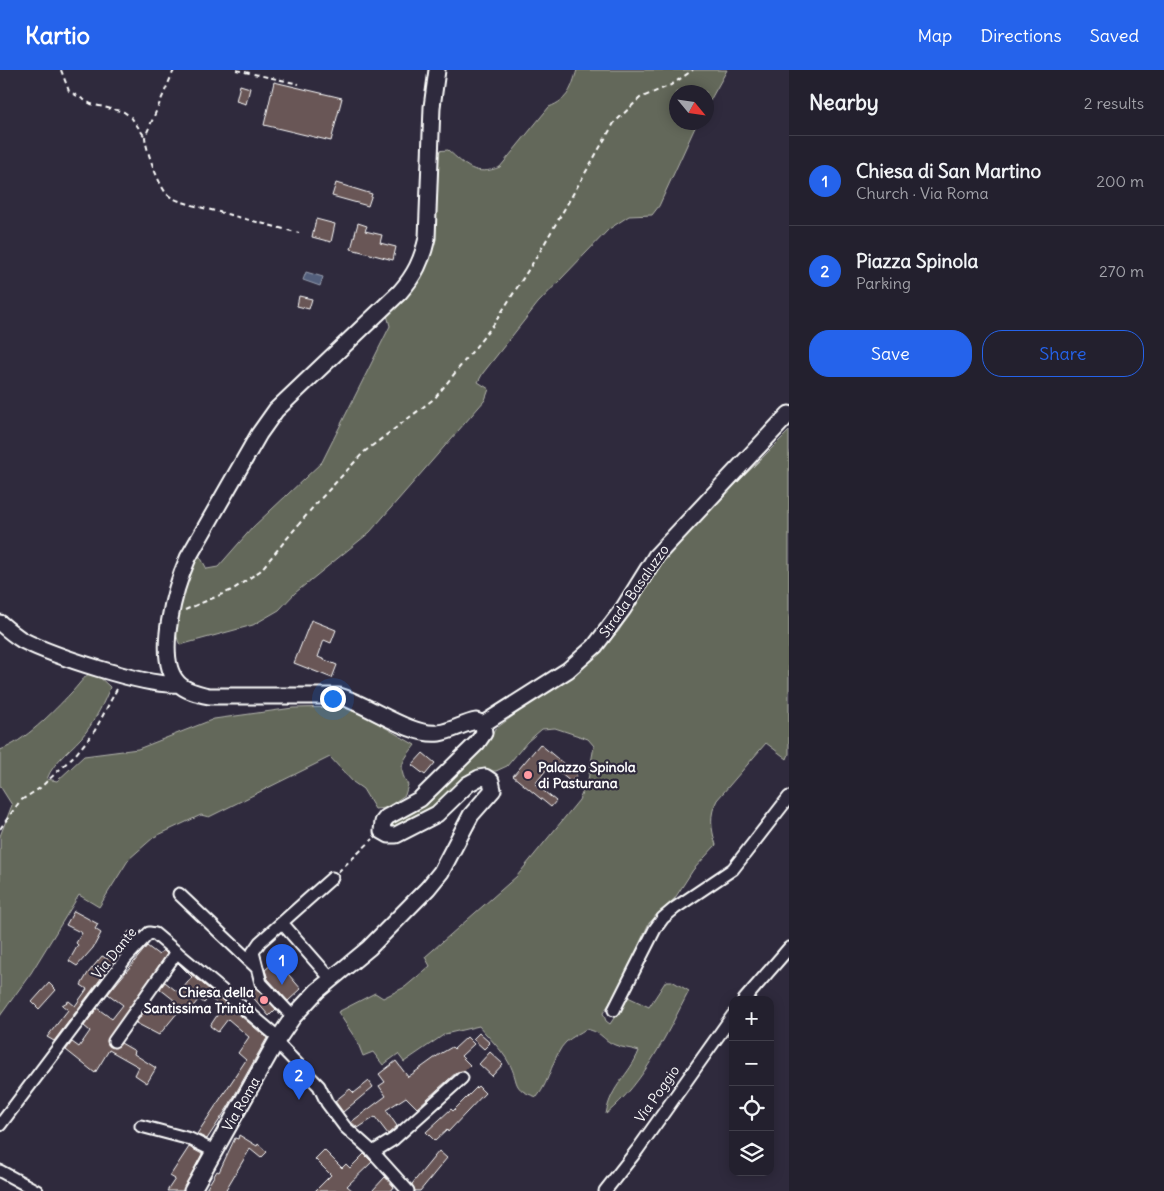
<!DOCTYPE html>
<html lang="en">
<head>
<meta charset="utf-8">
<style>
  body { margin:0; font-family:Delius,sans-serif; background:#2b2836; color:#f1f3f6 }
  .controls { position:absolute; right:15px; bottom:15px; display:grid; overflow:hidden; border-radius:10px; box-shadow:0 2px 12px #0003 }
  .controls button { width:45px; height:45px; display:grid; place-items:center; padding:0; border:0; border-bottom:1px solid #403e4a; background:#23202e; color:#f1f3f6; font:25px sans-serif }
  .compass { position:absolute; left:669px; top:15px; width:45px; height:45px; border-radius:50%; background:#23202e; box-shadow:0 2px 12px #0003; rotate:119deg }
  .you { position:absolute; left:332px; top:628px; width:18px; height:18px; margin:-12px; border:4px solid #fff; border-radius:50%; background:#1a73e8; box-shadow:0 0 0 8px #1a73e833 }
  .badge { display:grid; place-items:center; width:32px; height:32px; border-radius:50%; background:#2563eb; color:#fff; font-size:16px; font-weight:700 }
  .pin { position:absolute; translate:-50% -41px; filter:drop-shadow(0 1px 2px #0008) }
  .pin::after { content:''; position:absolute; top:26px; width:18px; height:15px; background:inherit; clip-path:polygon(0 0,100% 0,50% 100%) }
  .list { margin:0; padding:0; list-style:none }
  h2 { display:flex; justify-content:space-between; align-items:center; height:65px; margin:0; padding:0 20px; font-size:21px }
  h2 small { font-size:16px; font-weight:400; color:#a3a3aa }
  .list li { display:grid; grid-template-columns:32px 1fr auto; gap:15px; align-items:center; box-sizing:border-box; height:90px; padding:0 20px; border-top:1px solid #403e4a }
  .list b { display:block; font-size:19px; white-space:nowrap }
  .list p { margin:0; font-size:16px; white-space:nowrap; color:#a3a3aa }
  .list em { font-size:16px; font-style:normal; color:#a3a3aa }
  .actions { display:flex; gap:10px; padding:15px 20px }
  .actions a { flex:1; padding:11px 0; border:1px solid #2563eb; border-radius:20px; text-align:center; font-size:18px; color:#2563eb }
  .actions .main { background:#2563eb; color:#fff }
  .icon { flex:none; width:28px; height:28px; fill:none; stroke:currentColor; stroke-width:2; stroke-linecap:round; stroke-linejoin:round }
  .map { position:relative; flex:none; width:789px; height:1121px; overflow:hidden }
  header { display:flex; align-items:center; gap:30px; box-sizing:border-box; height:70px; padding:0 25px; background:#2563eb; color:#fff }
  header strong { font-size:24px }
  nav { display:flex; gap:28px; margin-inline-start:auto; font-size:18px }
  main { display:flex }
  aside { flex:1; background:#23202e }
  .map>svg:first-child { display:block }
</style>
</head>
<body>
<header>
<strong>Kartio</strong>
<nav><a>Map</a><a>Directions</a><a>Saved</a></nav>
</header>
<main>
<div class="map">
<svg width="789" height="1121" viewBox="0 0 789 1121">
  <rect width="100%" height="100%" fill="#2f2a3d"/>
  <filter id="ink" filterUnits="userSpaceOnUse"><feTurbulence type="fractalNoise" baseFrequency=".02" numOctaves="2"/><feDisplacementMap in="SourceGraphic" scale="10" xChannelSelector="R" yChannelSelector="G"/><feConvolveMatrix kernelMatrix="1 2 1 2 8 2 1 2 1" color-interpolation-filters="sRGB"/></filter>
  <g filter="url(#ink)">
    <path fill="#64685a" stroke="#b2b4ac" d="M577 0H727L707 36 706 22H676V52L697 53 659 136 652 145 629 146 609 159 538 233 483 303 478 312 489 319 485 330 370 462 295 523 279 540 253 555 180 575C168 555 188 503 198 483L207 499 218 497 253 457 322 392 390 256 387 245 421 203 436 81 448 80C466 96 475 107 500 97L549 37C569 29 571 19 577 0Z
      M789 361V684L787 689 766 673 717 730C709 745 711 758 716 775L693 800 675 828 649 853 616 924 603 943 606 951 610 954 628 927 649 937 666 911H672L689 921C666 965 645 1012 606 1044 611 1015 629 1006 639 981 631 978 622 978 615 975 601 969 604 963 586 959 580 963 572 967 566 972 553 984 550 1012 537 1027 510 1019 520 1012 509 993 502 980 489 968 479 956L445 964 404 992 398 984 383 995 373 982 363 986 357 971 338 942 375 923 383 928 405 917 430 896 425 887 517 806 579 730 588 710 594 676 588 669 555 658 542 659 527 672 507 696 496 701H480L435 738 392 759 389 755 391 752 445 713 492 667 494 660 529 634 578 603 618 562 661 495 698 452Z
      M93 601 110 617C104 633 96 648 86 662 74 678 54 690 47 709L57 711 84 686 138 679 214 649 293 638 343 637 367 647 415 675C404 690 396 696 408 715L405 725 386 738 375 739 363 719 353 712 330 687 209 747 201 745 154 767 129 789 99 837 79 825 31 903 0 946V766L12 735 0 716V680C24 672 53 642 71 623 79 615 83 607 93 601Z"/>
    <path fill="#525f7b" stroke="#979fb0" d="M306 202 323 207 320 216 303 210Z"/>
    <path fill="#695757" stroke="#fff" d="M274 12 342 28 331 71 264 55Z
      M240 15 250 18 246 34 236 31Z
      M336 113 372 124 368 136 332 126Z
      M316 149 335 154 331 172 312 167Z
      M358 153 367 156 365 161 382 165 380 173 396 177 393 190 351 179Z
      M299 226 312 229 309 239 297 236Z
      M311 550 336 560 331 573 324 570 318 587 337 595 332 608 294 593Z
      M540 674 577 705 571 712 550 695 535 714 556 731 551 737 513 706Z
      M423 683 435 693 425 705 412 695Z
      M74 841 98 854 95 859 101 863 93 878 77 896 69 891 78 875 76 873 82 863 66 855Z
      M129 861 137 865 120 883 54 971 47 967 68 940 62 935 69 931 75 936 87 919 81 915 88 903 102 886 108 889Z
      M147 876 159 885 163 880 167 884 107 971 113 978 121 973 135 981 134 984 156 998 147 1013 135 1005 139 997 109 980 95 1003 66 980 72 972 79 977 90 961 84 956 97 938 112 949 123 935 108 924Z
      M178 893 267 968 228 1037 207 1069 197 1064 246 990 238 983 249 967 228 949 218 962 210 956 222 938 209 927 204 933 199 929 189 941 183 936 159 965 136 953 149 935 162 944 174 930 160 919 165 912 179 923 192 907Z
      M273 893 280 901 283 898 301 919 288 931 268 909 265 900Z
      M49 913 56 920 39 939 32 932Z
      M256 918 276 939 269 946 250 924Z
      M479 963 490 973 484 979 473 969Z
      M467 967 474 974 461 986 470 995 464 1001 457 1002 417 1038 406 1027 386 1040 397 1056 389 1063 388 1064 375 1047 358 1058 351 1052 386 1026 379 1016 385 1012 379 1004 396 991 408 1007 440 984 452 977 454 979Z
      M490 982 503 994 492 1006 479 994Z
      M369 1011 373 1017 343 1042 335 1031 350 1019 354 1023Z
      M478 1016 485 1023 448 1062 447 1060 435 1071 426 1062 451 1039 453 1041Z
      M239 1065 257 1076 258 1074 267 1082 261 1088 250 1079 225 1121H205L217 1101 219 1102 235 1068 238 1069Z
      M189 1077 202 1084 183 1121H167L175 1109 170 1106Z
      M324 1080 342 1098 346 1094 350 1098 364 1084 372 1092 347 1116 353 1121H315L331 1105 315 1089Z
      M439 1081 447 1088 420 1121H415L412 1114Z
      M385 1107 394 1117 391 1121H372Z"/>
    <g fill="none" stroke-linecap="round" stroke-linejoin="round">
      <g stroke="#fff" stroke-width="15">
        <path id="street" d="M179 824 256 897
          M282 853 332 910
          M744 930 789 878
          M614 940 655 859 663 848 675 838 733 799 789 727
          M293 947 261 913 253 882 260 872 332 808
          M114 971 177 882
          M276 972 319 1016 327 1033 345 1057 373 1082 408 1121
          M0 1055 126 888 149 863 155 864 279 968
          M141 1056 190 1069 214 1081
          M373 1082 394 1069 462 1008
          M0 1101 37 1121
          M605 1121 638 1079 733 945"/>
      </g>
      <g stroke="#fff" stroke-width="19">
        <path id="secondary" d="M0 553C7 559 14 565 22 570 52 585 146 617 178 614
          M483 654 568 600 595 576 623 539 656 486 789 344
          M192 1121 276 972 293 947 317 921 369 878 428 818 441 802 471 745 493 720 491 711 485 707 479 708 468 714 437 744 396 765H389L382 761 383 752 387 747 420 729 477 673 484 663 483 654 476 651C464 653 452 661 439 663 411 667 368 634 339 626H209C199 624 185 621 178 613 154 588 176 515 188 488L259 364 276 340 400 222C415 205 422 190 427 168L432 37 437 0"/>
      </g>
      <path stroke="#fff" stroke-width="2" stroke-dasharray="5 4" stroke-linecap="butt" d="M61 0 69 21 91 34 124 42 131 47 145 67
        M174 0 145 67C146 80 158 113 166 123 172 130 184 132 192 135L299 163
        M236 0 299 14
        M185 540 232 520 260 501 314 436 364 382 435 328 494 254 539 183 614 53 640 28 671 15 693 0
        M0 759 20 731 40 718 76 684 94 662 118 617
        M338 802 373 769"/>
      <use href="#street" stroke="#2f2a3d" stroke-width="11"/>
      <use href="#secondary" stroke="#2f2a3d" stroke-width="15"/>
    </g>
  </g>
  <g fill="#ff9aa2" stroke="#2f2a3d" stroke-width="2">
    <circle cx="528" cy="705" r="5"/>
    <circle cx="264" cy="930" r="5"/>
  </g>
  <g text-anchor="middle" stroke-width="4.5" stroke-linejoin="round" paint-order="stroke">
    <g font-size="14" fill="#fff" stroke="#2f2a3d">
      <text transform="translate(634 521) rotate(-55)" y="5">Strada Basaluzzo</text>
      <text transform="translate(114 883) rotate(-51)" y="5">Via Dante</text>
      <text transform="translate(657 1024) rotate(-55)" y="5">Via Poggio</text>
      <text transform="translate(241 1034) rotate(-60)" y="5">Via Roma</text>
    </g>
    <g font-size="14" font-weight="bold" fill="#fff" stroke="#2f2a3d" text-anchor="start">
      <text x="538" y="702">Palazzo Spinola<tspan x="538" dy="16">di Pasturana</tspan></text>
      <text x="254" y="927" text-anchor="end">Chiesa della<tspan x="254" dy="16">Santissima Trinità</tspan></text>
    </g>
  </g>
</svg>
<div class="controls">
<button>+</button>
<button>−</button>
<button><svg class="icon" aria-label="locate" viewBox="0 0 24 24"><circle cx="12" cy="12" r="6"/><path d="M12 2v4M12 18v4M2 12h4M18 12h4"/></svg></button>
<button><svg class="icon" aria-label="layers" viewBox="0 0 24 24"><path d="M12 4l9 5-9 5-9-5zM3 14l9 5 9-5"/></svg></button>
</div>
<svg class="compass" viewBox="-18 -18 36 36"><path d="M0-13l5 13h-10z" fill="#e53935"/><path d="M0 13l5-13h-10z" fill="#a3a3aa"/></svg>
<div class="you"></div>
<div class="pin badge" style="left:282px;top:915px">1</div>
<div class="pin badge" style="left:299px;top:1030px">2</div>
</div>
<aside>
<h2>Nearby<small>2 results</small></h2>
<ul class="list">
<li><span class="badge">1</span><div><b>Chiesa di San Martino</b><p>Church · Via Roma</p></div><em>200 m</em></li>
<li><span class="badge">2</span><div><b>Piazza Spinola</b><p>Parking</p></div><em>270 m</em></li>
</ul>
<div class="actions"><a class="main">Save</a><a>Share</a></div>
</aside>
</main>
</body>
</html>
